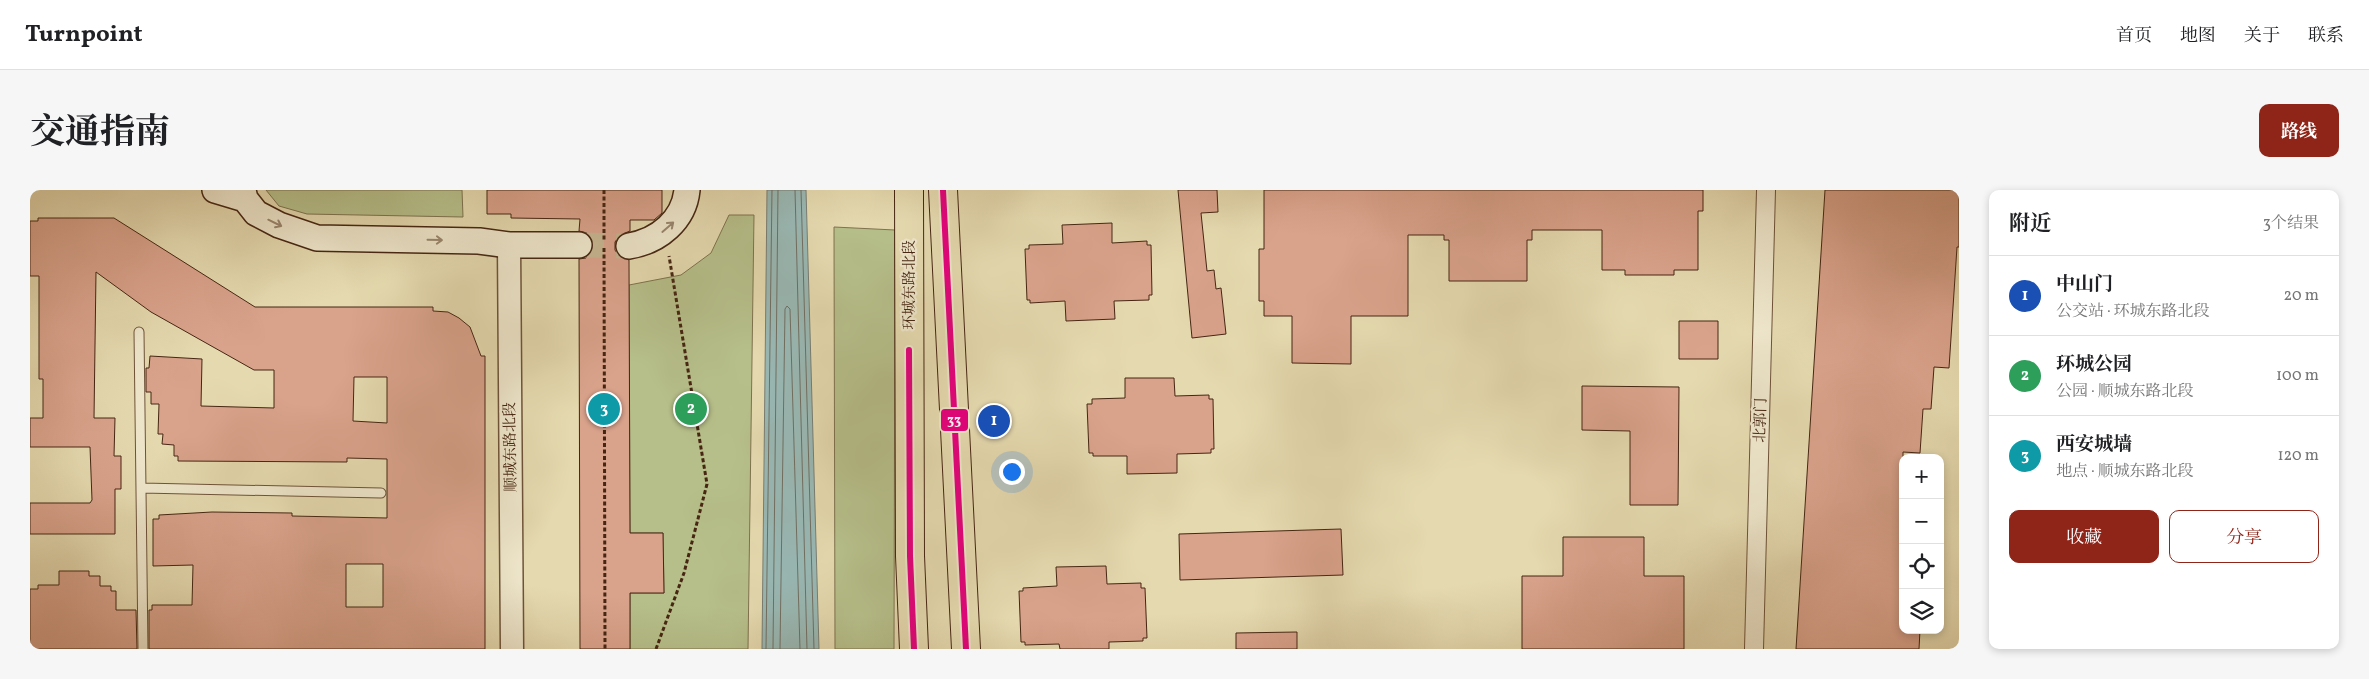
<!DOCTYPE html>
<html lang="zh">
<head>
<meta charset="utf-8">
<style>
  body { margin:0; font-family:Vollkorn,"Noto Serif SC",serif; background:#f6f6f6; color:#202124 }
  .controls { position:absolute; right:15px; bottom:15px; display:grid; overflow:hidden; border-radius:10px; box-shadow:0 2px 8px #0003 }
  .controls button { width:45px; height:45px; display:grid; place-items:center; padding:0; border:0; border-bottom:1px solid #e0e0e0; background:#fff; color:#202124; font:25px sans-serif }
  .you { position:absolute; left:981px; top:281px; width:18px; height:18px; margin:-12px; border:4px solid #fff; border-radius:50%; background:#1a73e8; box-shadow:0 0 0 8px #1a73e833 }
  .badge { display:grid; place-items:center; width:32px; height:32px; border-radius:50%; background:#8f2418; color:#fff; font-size:16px; font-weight:700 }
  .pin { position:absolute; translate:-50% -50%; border:2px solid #fff; box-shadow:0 1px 5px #0006 }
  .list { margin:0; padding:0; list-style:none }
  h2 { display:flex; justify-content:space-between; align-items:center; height:65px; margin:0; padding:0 20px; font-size:21px }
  h2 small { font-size:16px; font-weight:400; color:#757577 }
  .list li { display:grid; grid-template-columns:32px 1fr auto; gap:15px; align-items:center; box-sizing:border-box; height:80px; padding:0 20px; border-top:1px solid #e0e0e0 }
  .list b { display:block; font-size:19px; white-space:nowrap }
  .list p { margin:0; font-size:16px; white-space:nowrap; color:#757577 }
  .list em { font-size:16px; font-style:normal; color:#757577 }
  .actions { display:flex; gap:10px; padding:15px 20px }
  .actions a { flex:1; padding:11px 0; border:1px solid #8f2418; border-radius:10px; text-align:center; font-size:18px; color:#8f2418 }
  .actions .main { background:#8f2418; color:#fff }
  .icon { flex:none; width:28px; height:28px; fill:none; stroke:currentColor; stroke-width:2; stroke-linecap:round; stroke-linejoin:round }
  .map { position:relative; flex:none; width:1929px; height:459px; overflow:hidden; border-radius:10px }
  header { display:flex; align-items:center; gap:30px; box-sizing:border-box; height:70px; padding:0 25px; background:#fff; border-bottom:1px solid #e0e0e0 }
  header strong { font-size:24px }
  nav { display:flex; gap:28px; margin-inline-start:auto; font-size:18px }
  .intro { display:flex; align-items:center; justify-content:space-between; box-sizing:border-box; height:120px; padding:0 30px }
  h1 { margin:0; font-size:35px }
  .button { padding:12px 22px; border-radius:10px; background:#8f2418; color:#fff; font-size:18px; font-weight:700 }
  main { display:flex; gap:30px; padding:0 30px }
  aside { flex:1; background:#fff; border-radius:10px; box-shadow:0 2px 8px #0003 }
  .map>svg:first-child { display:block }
</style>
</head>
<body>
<header>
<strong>Turnpoint</strong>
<nav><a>首页</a><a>地图</a><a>关于</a><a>联系</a></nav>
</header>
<div class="intro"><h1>交通指南</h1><a class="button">路线</a></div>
<main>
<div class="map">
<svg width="1929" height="459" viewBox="0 0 1929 459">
  <rect width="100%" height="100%" fill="#e5d9af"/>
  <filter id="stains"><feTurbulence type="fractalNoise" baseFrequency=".004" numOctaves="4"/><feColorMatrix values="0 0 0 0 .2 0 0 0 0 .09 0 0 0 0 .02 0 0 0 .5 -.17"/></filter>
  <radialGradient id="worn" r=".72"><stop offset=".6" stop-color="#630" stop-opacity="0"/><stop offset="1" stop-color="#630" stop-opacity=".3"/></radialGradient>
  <path fill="#b6bf8a" stroke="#7e724e" d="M236 0H432L433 27 277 24 249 16Z
    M699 25H724L718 459H600V403H634L633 343H600L599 95 651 85 681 63Z
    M804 37 865 40 864 459H805Z"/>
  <path fill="#99b8b4" stroke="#787e73" d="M737 0H776L789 459H732Z"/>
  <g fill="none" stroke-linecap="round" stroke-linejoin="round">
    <path stroke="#706f63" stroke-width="1" d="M765 0 777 459
      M771 0 784 459
      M736 459 742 0
      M743 459 748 0
      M750 459 755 119 757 116 760 119 770 459"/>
  </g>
  <path fill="#d9a28b" stroke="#462612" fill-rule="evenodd" d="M457 0H632V23L624 30H600V41L590 45 585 52V60L588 65 599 70 600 343H633L634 403H600V459H550L549 69 556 68 561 63 563 55 562 48 557 43 549 41 550 29 481 28V24H457Z
    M1148 0H1187L1188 22 1171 23 1177 81 1184 80 1186 99 1191 98 1196 144 1162 148Z
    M1234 0H1673V21H1668V80H1644V85H1595V80H1572V40H1502V50H1497V91H1419V50H1414V45H1378V126H1321V174L1262 173V126H1234V111H1229V59H1234Z
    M1795 0H1929V57H1927L1919 178 1904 177 1901 219H1893L1890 263 1873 262V440H1890L1889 459H1766Z
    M8 28H84L225 117H403V121L418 122 429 128 440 137 451 166H455V459H119V420H122V415H162L163 375 123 376V329H129V325L182 322 262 323V326L357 328V269L317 268V272L148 271V266H144V255L132 254 133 244H128L129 214H121V202H116V178H119L120 166 172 169 171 216 244 218V180H224L121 122 66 82 64 228H85L84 266H91V299H85V344H0V313H60L62 310 60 257H0V228H13V189H9V86H0V31H8ZM324 187H357V233L323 231ZM316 374H353V417H316Z
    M1082 33V53L1117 51V55H1121L1122 105H1119V110L1084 111 1085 129 1036 131 1035 111 1000 113V110H997L995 59H999V55L1033 54 1032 35Z
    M1649 131H1688V169H1649Z
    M1095 188H1144L1145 206 1179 205V209H1183L1184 259H1181V263L1147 264V283L1097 284V266H1063V263H1059L1057 214H1062V209L1095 208Z
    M1552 196 1649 197 1648 315H1600V241L1552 240Z
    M1311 339 1313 385 1150 390 1149 344Z
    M1533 347H1614V386H1654V459H1492V386H1533Z
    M1076 376 1077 394 1111 393V398H1115L1117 448H1113V451L1079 452V459H1030L1029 454 995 455V452H991L989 401H993V398L1027 396 1026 377Z
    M29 381H59V386H70V396H81V401H86V420H106L107 459H0V399H8V395H29Z
    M1267 442V459H1206V443Z"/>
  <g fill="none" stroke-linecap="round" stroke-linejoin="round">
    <path stroke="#c5b590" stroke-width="25" stroke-dasharray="25 12" stroke-linecap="butt" d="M549 55 599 56"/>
    <g stroke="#6e5339" stroke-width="11">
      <path id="service" d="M109 142 113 459
        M112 298 351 303"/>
    </g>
    <g stroke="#6e5339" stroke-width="20">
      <path id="minor" d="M1724 459 1736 0"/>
    </g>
    <g stroke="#6e5339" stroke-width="25">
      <path id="tertiary" d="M479 55 482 459"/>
    </g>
    <g stroke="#462612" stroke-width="28">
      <path id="secondary" d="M185 0 215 9
        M213 0 215 9 226 23 249 35 287 48 449 51 479 55H549
        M599 56C629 51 654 30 657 0"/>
    </g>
    <g stroke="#462612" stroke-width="30">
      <path id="primary" d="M879 0 880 366 884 459
        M913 0 936 459"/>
    </g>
    <path stroke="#462612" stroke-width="3" stroke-dasharray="4 2.5" stroke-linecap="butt" d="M574 0V52
      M574 58 575 459
      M626 459 654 383 677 294 639 66"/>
    <use href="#service" stroke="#eee6cb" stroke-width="9"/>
    <use href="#minor" stroke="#eee6cb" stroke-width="18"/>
    <use href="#tertiary" stroke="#eee6cb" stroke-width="22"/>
    <use href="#secondary" stroke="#eee6cb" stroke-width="25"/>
    <use href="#primary" stroke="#e5d9af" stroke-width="28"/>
    <g stroke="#eee6cb" stroke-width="10">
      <path id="bus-1" d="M913 0 936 459
        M879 160 880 366 884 459"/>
    </g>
    <use href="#bus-1" stroke="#e5007d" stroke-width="6"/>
  </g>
  <defs><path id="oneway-shaft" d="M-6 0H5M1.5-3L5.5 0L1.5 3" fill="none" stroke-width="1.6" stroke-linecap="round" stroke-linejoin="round" transform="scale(1.25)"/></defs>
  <g stroke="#9a866e">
    <use href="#oneway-shaft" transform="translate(245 33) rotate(26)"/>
    <use href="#oneway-shaft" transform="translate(638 37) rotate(-41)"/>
    <use href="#oneway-shaft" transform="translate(405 50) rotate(1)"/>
  </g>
  <g text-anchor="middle" stroke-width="4.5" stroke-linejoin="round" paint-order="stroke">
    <g font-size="15" fill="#462612" stroke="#eee6cb">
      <text transform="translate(879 95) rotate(-90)" y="5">环城东路北段</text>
      <text transform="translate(1730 230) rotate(-88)" y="5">北郭门</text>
      <text transform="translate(480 257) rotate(-91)" y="5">顺城东路北段</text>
    </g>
  </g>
  <rect stroke="#eee6cb" stroke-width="2" x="910" y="218" width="29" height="24" rx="5" fill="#e5007d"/>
  <g font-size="14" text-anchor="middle" font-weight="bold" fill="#fff">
    <text x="924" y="234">33</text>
  </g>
  <rect width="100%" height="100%" filter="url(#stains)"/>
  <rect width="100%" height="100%" fill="url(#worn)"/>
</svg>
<div class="controls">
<button>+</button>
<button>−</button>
<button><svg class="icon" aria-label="locate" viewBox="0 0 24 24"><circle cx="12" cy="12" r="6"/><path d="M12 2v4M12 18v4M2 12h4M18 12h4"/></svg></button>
<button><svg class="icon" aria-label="layers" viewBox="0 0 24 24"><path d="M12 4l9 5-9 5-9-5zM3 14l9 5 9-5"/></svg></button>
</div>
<div class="you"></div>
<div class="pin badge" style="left:964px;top:231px;background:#1a4fb4">1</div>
<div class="pin badge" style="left:661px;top:219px;background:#2e9e5b">2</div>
<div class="pin badge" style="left:574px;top:219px;background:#0f9aa8">3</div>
</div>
<aside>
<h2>附近<small>3个结果</small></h2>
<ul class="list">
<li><span class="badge" style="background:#1a4fb4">1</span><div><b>中山门</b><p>公交站 · 环城东路北段</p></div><em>20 m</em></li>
<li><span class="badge" style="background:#2e9e5b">2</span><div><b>环城公园</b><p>公园 · 顺城东路北段</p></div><em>100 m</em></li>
<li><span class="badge" style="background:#0f9aa8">3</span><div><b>西安城墙</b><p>地点 · 顺城东路北段</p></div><em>120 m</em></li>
</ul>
<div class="actions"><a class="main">收藏</a><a>分享</a></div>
</aside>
</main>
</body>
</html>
